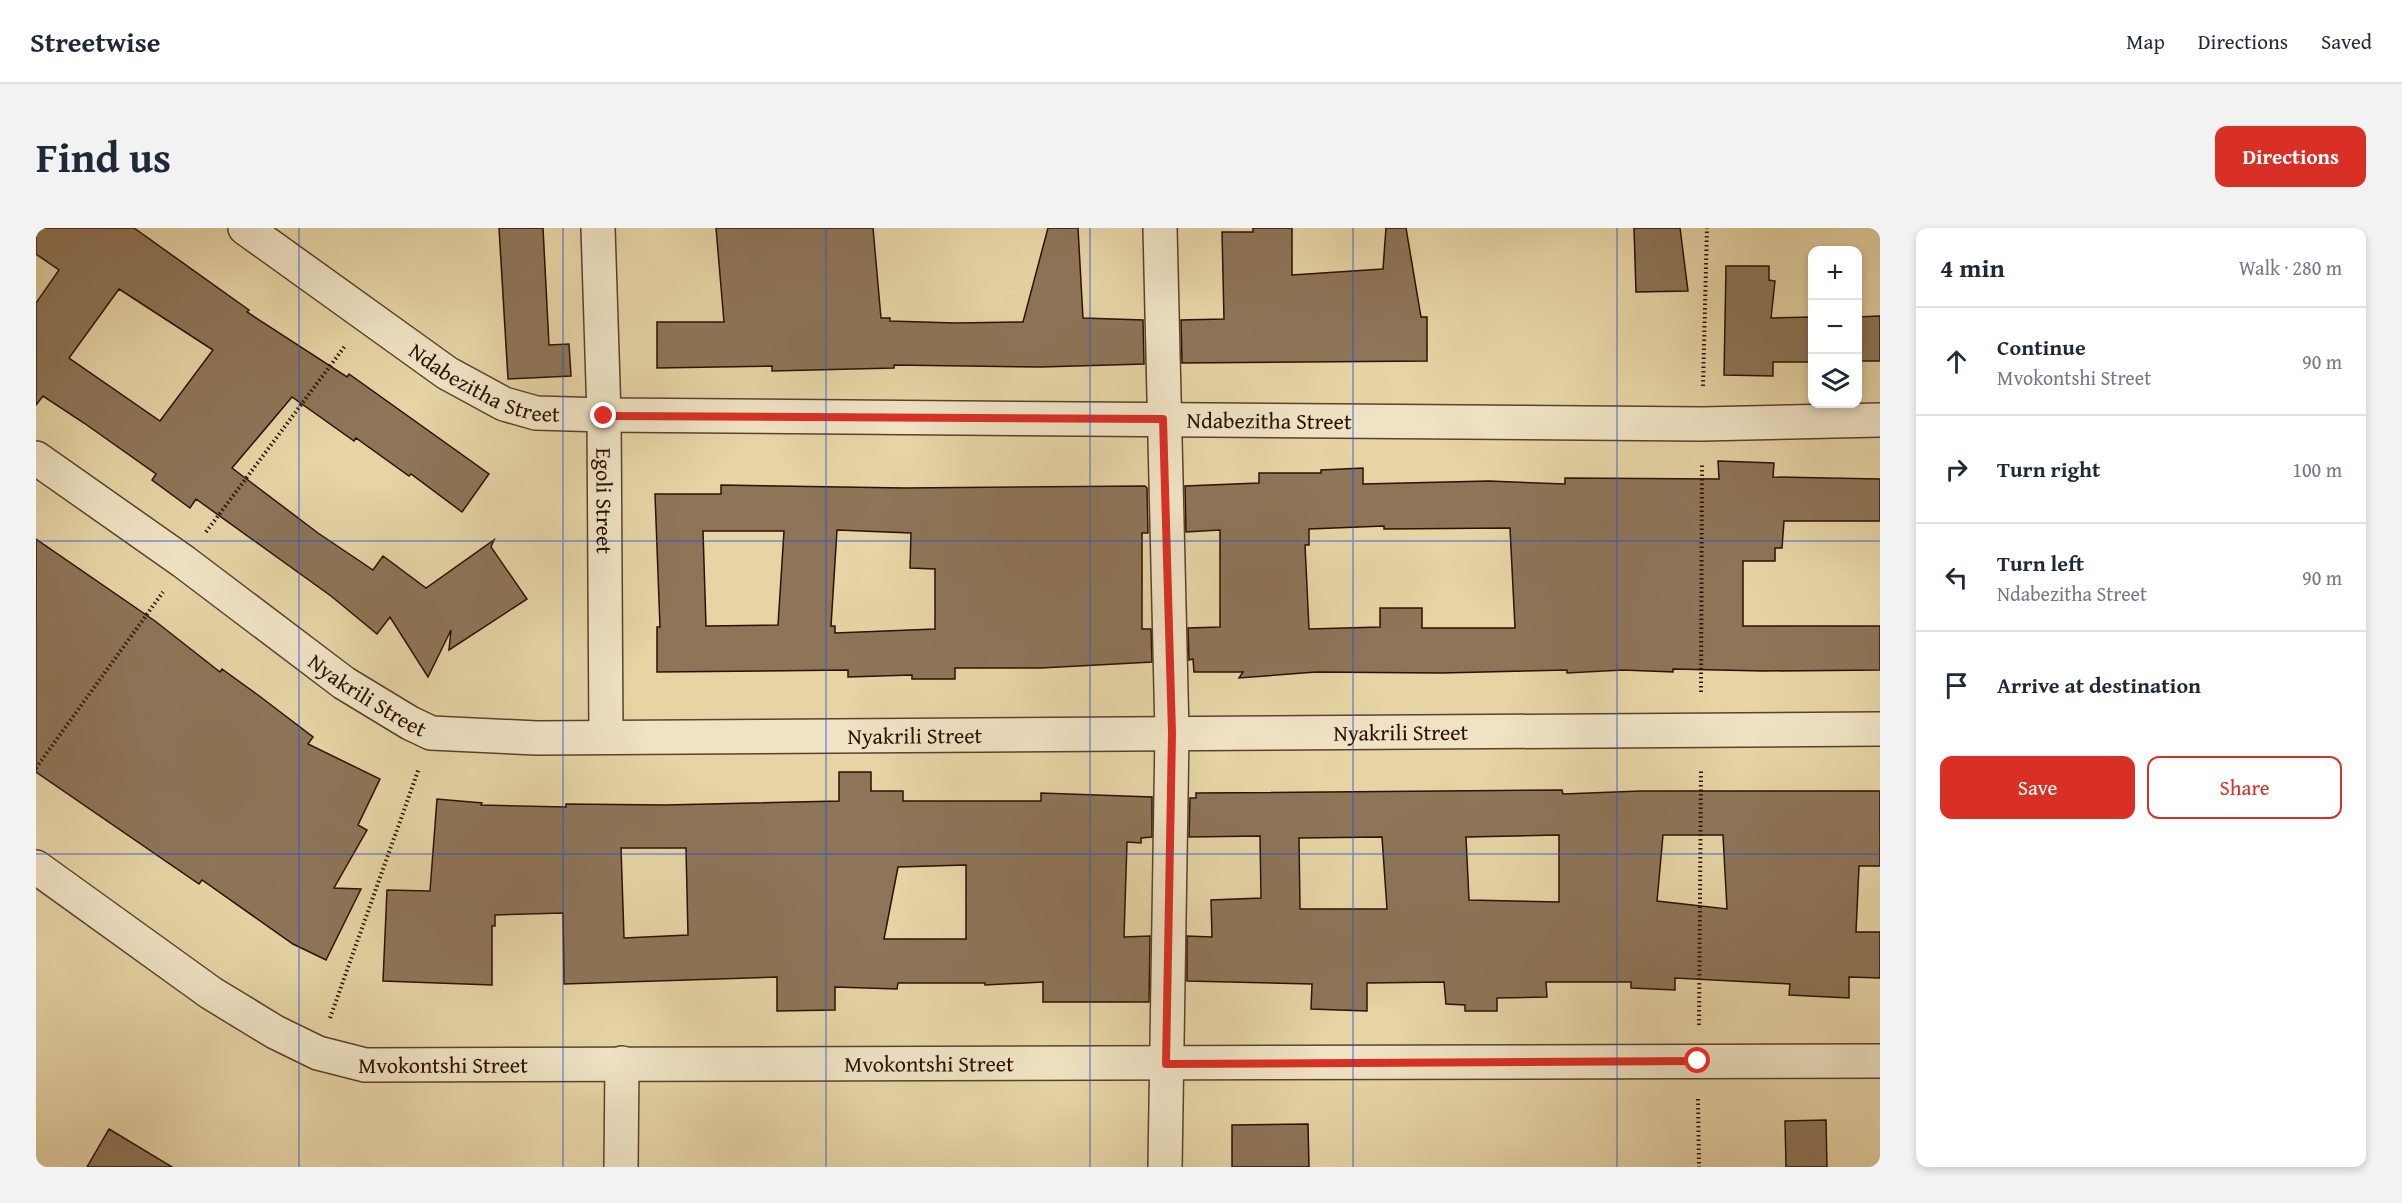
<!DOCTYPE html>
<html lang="en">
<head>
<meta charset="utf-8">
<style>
  body { margin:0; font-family:"Gentium Book Plus",serif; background:#f2f2f3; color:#1f2937 }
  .controls { position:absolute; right:18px; top:18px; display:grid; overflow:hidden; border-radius:12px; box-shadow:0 3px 9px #0003 }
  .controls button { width:54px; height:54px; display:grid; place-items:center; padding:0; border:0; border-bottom:2px solid #e0e1e3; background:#fff; color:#1f2937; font:30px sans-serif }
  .stop { position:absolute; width:18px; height:18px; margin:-14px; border:4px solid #d93025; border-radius:50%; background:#fff }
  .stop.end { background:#d93025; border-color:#fff; box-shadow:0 2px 6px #0008 }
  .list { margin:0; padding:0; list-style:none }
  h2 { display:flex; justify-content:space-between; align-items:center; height:78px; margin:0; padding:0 24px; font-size:26px }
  h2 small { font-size:20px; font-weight:400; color:#747a83 }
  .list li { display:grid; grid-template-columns:39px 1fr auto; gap:18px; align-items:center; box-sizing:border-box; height:108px; padding:0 24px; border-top:2px solid #e0e1e3 }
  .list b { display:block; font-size:22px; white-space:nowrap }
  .list p { margin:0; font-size:20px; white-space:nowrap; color:#747a83 }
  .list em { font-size:20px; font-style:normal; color:#747a83 }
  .actions { display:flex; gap:12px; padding:18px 24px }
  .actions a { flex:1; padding:14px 0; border:2px solid #d93025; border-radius:12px; text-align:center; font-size:21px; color:#d93025 }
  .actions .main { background:#d93025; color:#fff }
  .icon { flex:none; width:33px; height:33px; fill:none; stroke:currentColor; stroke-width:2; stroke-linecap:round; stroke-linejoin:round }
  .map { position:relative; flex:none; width:1844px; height:939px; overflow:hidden; border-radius:12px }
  header { display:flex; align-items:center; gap:36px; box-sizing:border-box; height:84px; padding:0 30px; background:#fff; border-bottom:2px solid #e0e1e3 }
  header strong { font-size:28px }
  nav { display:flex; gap:33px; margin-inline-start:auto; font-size:21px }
  .intro { display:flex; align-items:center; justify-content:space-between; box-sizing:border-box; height:144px; padding:0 36px }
  h1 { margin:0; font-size:42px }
  .button { padding:15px 27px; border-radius:12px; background:#d93025; color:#fff; font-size:21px; font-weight:700 }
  main { display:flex; gap:36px; padding:0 36px }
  aside { flex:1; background:#fff; border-radius:12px; box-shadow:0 3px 9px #0003 }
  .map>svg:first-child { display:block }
</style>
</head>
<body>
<header>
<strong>Streetwise</strong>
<nav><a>Map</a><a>Directions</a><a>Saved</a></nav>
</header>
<div class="intro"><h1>Find us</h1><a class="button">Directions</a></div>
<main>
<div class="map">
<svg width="1844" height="939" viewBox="0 0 1844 939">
  <rect width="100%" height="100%" fill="#e6d4a5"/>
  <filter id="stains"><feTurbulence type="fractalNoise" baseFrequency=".00333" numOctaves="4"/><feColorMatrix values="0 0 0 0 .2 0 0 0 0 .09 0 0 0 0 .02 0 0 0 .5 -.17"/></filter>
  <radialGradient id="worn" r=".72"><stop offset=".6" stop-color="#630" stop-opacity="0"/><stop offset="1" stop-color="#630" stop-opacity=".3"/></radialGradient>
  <path fill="#8e7558" stroke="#2e0f04" stroke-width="1.5" fill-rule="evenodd" d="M0 0H98L213 82 211 84 311 149 313 146 453 246 426 284 375 246 373 248 320 210 318 213 256 169 196 240 282 305 337 342 347 328 390 360 458 312 455 319 491 371 413 422 415 402 392 449 354 389 341 406 295 368 160 271 154 280 116 252 120 246 48 195 7 168 0 177V75L23 42 0 26ZM83 61 177 122 124 193 33 130Z
    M463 0H507L513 117 533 116 535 148 472 151Z
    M680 0H837L845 90H854V93L919 95 987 94 1012 0H1042L1047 90 1107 92 1108 136 1005 139 858 137V140L736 143V138L621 140V94H688Z
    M1217 0H1256V47L1347 41 1350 0H1370L1385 89H1391V133L1146 135 1145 92 1188 91 1186 4H1217Z
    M1598 0H1644L1652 63 1600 64Z
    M1690 38H1733V52L1739 53 1735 90 1776 89V134H1737V148L1688 147Z
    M1844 88V133H1821V89Z
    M1682 233 1738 235 1737 249 1844 251V293H1748L1746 320H1739V333H1707V398H1844V442L1728 443 1637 441V444L1587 442 1531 445V442L1405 445 1280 444 1203 450 1207 444H1158L1157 431 1153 432 1152 400 1184 399V302L1150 304 1149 258 1223 255V245H1285V242L1327 240V256L1453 253 1529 256V250L1683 251ZM1348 298V301L1474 300 1479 400H1386V380H1344V399L1273 401 1269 317H1273V301Z
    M685 257 869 260 1109 258 1111 260 1112 305H1106V401H1115L1116 434 1005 440H919V451H876V447L812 449V442L621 444V399H624L619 266H685ZM801 302 875 305 874 340 899 341V401L799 405V398H795ZM667 303H748L742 397 670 398Z
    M0 311 119 393 184 444 186 441 222 467 277 509 272 516 344 551 322 597 331 602 298 660 325 661 290 732 257 716 166 652 163 656 0 544Z
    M803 544H835V563H867V573H1005V565L1116 569V609L1105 610V615L1091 614 1088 709 1114 708 1113 774H1007V754L949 757V755H862L861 761 799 759V782L741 783V749L528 756 527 685 459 687V698H456V757L347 753 351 662 394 663 401 571 446 575 445 577 530 579V576L629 577 803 573ZM585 620H650L652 707 588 710ZM930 637V711H848L862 639Z
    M1526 562 1527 566 1605 563H1844V638H1823L1820 704H1844V750L1813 749V770L1753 767 1754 756 1639 750V762L1595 760V754H1510L1511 769 1461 770V783H1429V777L1410 776 1408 754 1331 755V783L1275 781 1276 756 1151 753V708L1176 709 1175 672 1225 670 1224 608 1153 609 1154 570H1160V565ZM1523 607V674L1433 672 1430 609ZM1627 607H1687L1691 681 1621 673ZM1346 609 1351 681H1264L1263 610Z
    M1790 892 1791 939H1750L1749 893Z
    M1272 896 1273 939H1196V897Z
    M73 901 136 939H51Z"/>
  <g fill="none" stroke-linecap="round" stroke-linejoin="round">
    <g stroke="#5c402c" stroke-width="36">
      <g id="minor">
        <path id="s1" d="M209 0 411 145 468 176 500 185 568 187 1666 196 1844 192"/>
        <path id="s2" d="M562 0 568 187 570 509"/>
        <path d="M1124 0 1136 505 1129 939"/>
        <path id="s3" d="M0 230 148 334 308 455 374 495 395 505 501 510 1844 501"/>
        <path id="s4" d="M0 639 175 765 239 804 282 825 329 837 1844 833"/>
        <path d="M585 939 586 835"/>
      </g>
    </g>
    <path stroke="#2e0f04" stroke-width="4" stroke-dasharray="1.5 3" stroke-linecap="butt" d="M1667 158 1671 0
      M170 304 309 118
      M1665 464 1666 235
      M0 540 127 364
      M294 790 383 540
      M1663 797 1665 541
      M1662 871 1663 939"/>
    <use href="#minor" stroke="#efe3c4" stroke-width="33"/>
  </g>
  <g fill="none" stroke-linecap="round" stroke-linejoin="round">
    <path stroke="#d93025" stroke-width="8" d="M568 188 1127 191 1136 505 1130 836 1662 833"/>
  </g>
  <path fill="none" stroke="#1d4ed8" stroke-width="1.5" stroke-opacity="0.55" d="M263 0V939M527 0V939M790 0V939M1054 0V939M1317 0V939M1581 0V939M0 313H1844M0 626H1844"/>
  <g text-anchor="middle" stroke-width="5" stroke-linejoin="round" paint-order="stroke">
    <g font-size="22" fill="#2e0f04" stroke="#efe3c4">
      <text dy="8" stroke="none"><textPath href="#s1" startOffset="288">Ndabezitha Street</textPath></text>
      <text dy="8" stroke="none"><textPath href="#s1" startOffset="1080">Ndabezitha Street</textPath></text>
      <text dy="8" stroke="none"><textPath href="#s2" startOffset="273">Egoli Street</textPath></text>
      <text dy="8" stroke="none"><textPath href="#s3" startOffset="408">Nyakrili Street</textPath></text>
      <text dy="8" stroke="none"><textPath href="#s3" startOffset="1452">Nyakrili Street</textPath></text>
      <text dy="8" stroke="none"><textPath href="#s3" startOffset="966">Nyakrili Street</textPath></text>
      <text dy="8" stroke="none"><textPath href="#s4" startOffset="465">Mvokontshi Street</textPath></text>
      <text dy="8" stroke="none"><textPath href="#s4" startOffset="951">Mvokontshi Street</textPath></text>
    </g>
  </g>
  <rect width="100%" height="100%" filter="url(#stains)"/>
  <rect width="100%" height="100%" fill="url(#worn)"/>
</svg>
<div class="controls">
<button>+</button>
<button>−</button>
<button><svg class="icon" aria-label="layers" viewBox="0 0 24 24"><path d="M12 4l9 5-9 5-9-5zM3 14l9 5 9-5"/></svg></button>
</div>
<div class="stop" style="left:1662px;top:833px"></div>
<div class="stop end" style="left:568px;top:188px"></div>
</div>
<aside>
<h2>4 min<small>Walk · 280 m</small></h2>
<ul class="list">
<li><svg class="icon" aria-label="ahead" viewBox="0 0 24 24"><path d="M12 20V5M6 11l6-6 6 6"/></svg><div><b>Continue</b><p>Mvokontshi Street</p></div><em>90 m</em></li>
<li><svg class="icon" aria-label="right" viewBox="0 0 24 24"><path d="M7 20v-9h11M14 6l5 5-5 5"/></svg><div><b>Turn right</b></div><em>100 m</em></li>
<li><svg class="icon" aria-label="left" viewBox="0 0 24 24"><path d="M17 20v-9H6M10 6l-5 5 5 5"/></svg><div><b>Turn left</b><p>Ndabezitha Street</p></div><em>90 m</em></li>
<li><svg class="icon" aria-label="arrive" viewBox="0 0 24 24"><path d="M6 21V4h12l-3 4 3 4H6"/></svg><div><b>Arrive at destination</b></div></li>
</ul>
<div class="actions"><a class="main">Save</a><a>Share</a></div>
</aside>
</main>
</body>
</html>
